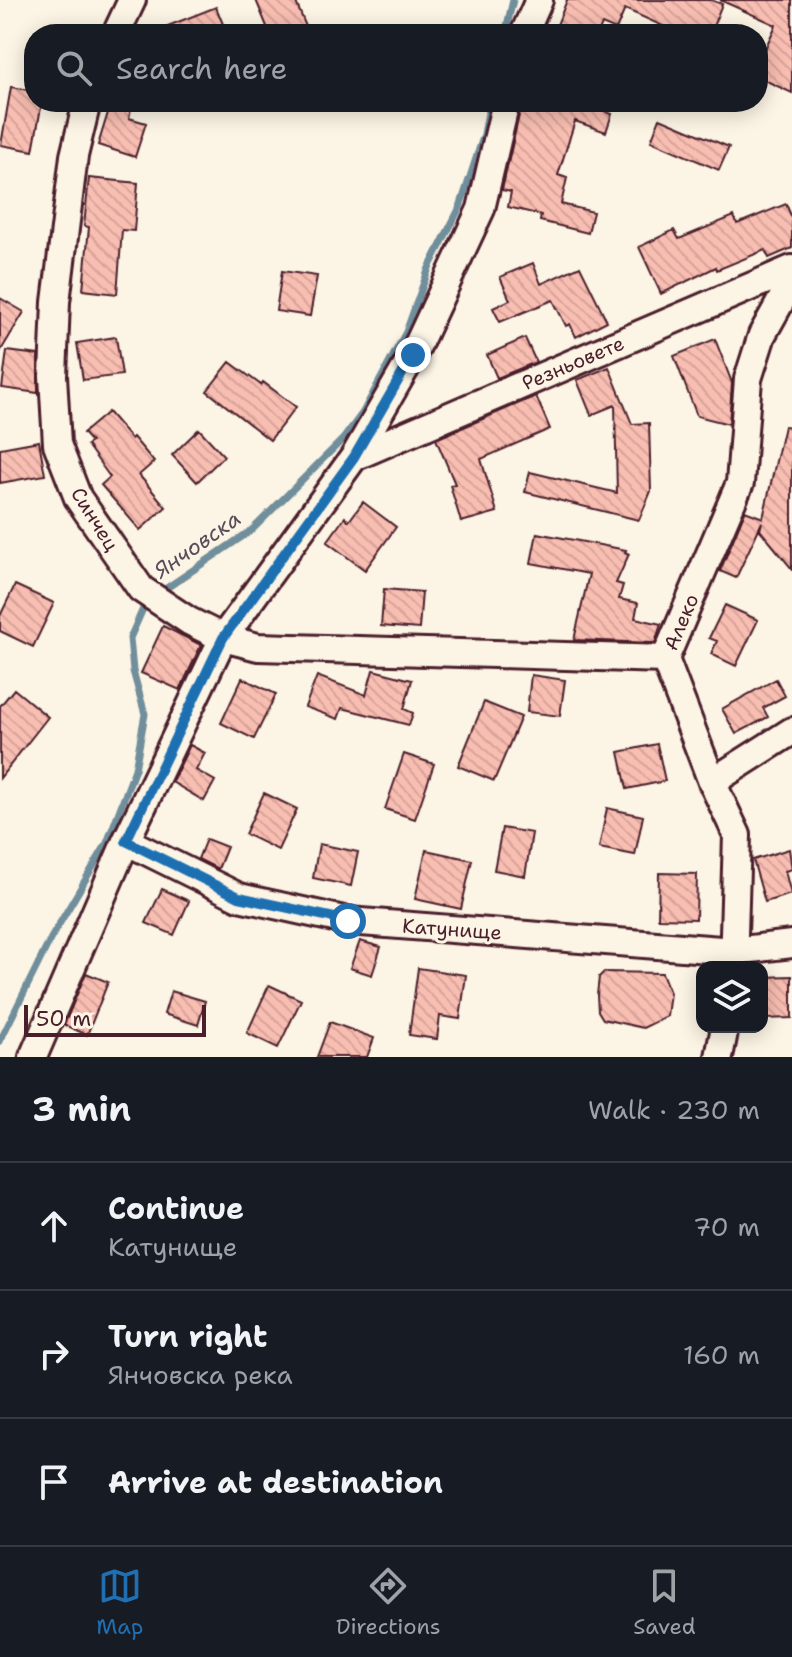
<!DOCTYPE html>
<html lang="en">
<head>
<meta charset="utf-8">
<style>
  body { margin:0; font-family:"Shantell Sans",sans-serif; background:#242831; color:#f1f3f6 }
  .controls { position:absolute; right:24px; bottom:24px; display:grid; overflow:hidden; border-radius:16px; box-shadow:0 4px 20px #0003 }
  .controls button { width:72px; height:72px; display:grid; place-items:center; padding:0; border:0; border-bottom:2px solid #363941; background:#171b24; color:#f1f3f6; font:40px sans-serif }
  .scale { position:absolute; left:24px; bottom:20px; width:182px; box-sizing:border-box; padding-left:8px; border:4px solid #4a1f2b; border-top:0; font-size:22px; line-height:28px; white-space:nowrap; color:#4a1f2b; -webkit-text-stroke:6px #fcf5e5; paint-order:stroke }
  .stop { position:absolute; width:24px; height:24px; margin:-18px; border:6px solid #1f6fb2; border-radius:50%; background:#fff }
  .stop.end { background:#1f6fb2; border-color:#fff; box-shadow:0 2px 8px #0008 }
  .list { margin:0; padding:0; list-style:none }
  h2 { display:flex; justify-content:space-between; align-items:center; height:104px; margin:0; padding:0 32px; font-size:34px }
  h2 small { font-size:26px; font-weight:400; color:#9ea1a6 }
  .list li { display:grid; grid-template-columns:52px 1fr auto; gap:24px; align-items:center; box-sizing:border-box; height:128px; padding:0 32px; border-top:2px solid #363941 }
  .list b { display:block; font-size:30px; white-space:nowrap }
  .list p { margin:0; font-size:26px; white-space:nowrap; color:#9ea1a6 }
  .list em { font-size:26px; font-style:normal; color:#9ea1a6 }
  .icon { flex:none; width:44px; height:44px; fill:none; stroke:currentColor; stroke-width:2; stroke-linecap:round; stroke-linejoin:round }
  .map { position:relative; flex:none; width:792px; height:1057px; overflow:hidden }
  .search { position:absolute; background:#171b24; box-shadow:0 4px 20px #0003; left:24px; right:24px; top:24px; height:88px; display:flex; align-items:center; gap:20px; box-sizing:border-box; padding:0 28px; border-radius:32px; color:#9ea1a6; font-size:30px }
  .sheet { height:488px; background:#171b24 }
  nav { display:flex; justify-content:space-around; align-items:center; box-sizing:border-box; height:112px; border-top:2px solid #363941; background:#171b24; font-size:22px; color:#9ea1a6 }
  nav a { display:grid; justify-items:center; gap:4px }
  nav .on { color:#1f6fb2 }
  .map>svg:first-child { display:block }
</style>
</head>
<body>
<div class="map">
<svg width="792" height="1057" viewBox="0 0 792 1057">
  <defs>
    <pattern id="building-back-hatch" width="6" height="6" patternUnits="userSpaceOnUse" patternTransform="scale(2)"><rect width="6" height="6" fill="#f9beb2"/><path d="M-1 5l2 2M0 0l6 6M5-1l2 2" fill="none" stroke="#d7a399"/></pattern>
  </defs>
  <rect width="100%" height="100%" fill="#fcf5e5"/>
  <filter id="ink" filterUnits="userSpaceOnUse"><feTurbulence type="fractalNoise" baseFrequency=".0125" numOctaves="2"/><feDisplacementMap in="SourceGraphic" scale="16" xChannelSelector="R" yChannelSelector="G"/><feConvolveMatrix kernelMatrix="1 2 1 2 8 2 1 2 1" color-interpolation-filters="sRGB"/></filter>
  <g filter="url(#ink)">
    <g fill="none" stroke-linecap="round" stroke-linejoin="round">
      <path stroke="#708e9c" stroke-width="7" d="M505 34 513 0
        M0 1041 51 938 107 843 135 769 145 714 133 671 130 638 146 602 252 530 343 439 363 412 406 332 429 268 460 207 484 134 490 102"/>
    </g>
    <path fill="url(#building-back-hatch)" stroke="#4a1f2b" stroke-width="2" d="M256 0H295L309 34H270Z
      M567 0H711L722 4 710 34H671L672 30 625 9 616 30 602 24 598 34H578L557 25Z
      M720 0H792V93L758 77V64L776 25Z
      M216 7 227 34H150V33Z
      M11 87 34 91V102H42L33 151 1 145Z
      M522 102H610L606 112 612 114 606 132 575 121 558 175 567 178 561 204 593 212 588 233 540 221 541 215 508 207 511 192 502 190Z
      M111 103 131 109 129 118 146 123 135 157 98 145Z
      M660 118 729 147 719 170 651 141Z
      M89 178 138 183 134 231 122 230 117 294 83 290 89 227 84 226Z
      M786 204 792 218V248L769 258 765 250 717 270 716 267 661 294 639 247 674 230 679 239 734 216 737 224Z
      M533 263 541 284 580 266 607 321 576 337 570 324 566 326 553 300 500 322 493 308 510 300 500 277Z
      M282 271 317 276 310 316 276 311Z
      M0 298 24 312 0 352Z
      M116 337 122 375 83 380 77 343Z
      M525 338 536 362 497 378 487 355Z
      M715 339 732 383 729 424 697 416 674 356Z
      M7 351 38 355V393L2 388Z
      M230 362 261 385 263 382 296 407 270 440 207 391Z
      M609 367 632 424 649 423 651 491 639 520 525 492 530 472 617 493 615 405 591 415 577 380Z
      M536 396 550 429 481 459 497 512 461 522 450 485 455 484 436 439Z
      M108 412 131 439 133 437 154 462 139 475 166 507 140 530 101 485 110 477 87 445 91 442 83 433Z
      M784 426 792 427V569L760 530 762 522 736 578 720 571 745 511 763 518Z
      M199 429 224 456 197 482 172 455Z
      M39 441 45 475 0 483V448Z
      M363 502 396 527 365 570 327 542 345 517 349 521Z
      M537 533 626 550 625 552 629 554 616 583 623 585 619 599 638 603 635 618 661 624 655 643 574 640 589 574 531 563Z
      M15 585 54 603 33 647 0 631V616Z
      M384 589 422 592 419 629 381 626Z
      M725 605 758 620 736 666 711 654 717 641 709 638Z
      M163 626 201 645 180 690 141 673Z
      M373 670 412 680 404 709 413 713 409 725 342 708 338 719 305 707 317 676 366 695Z
      M531 675 565 680 560 716 527 712Z
      M242 678 276 694 254 739 221 723Z
      M776 679 785 696 763 708 768 717 736 734 722 709Z
      M14 689 48 717 0 778V706Z
      M484 702 521 717 494 781 458 766Z
      M657 744 665 781 627 789 619 752Z
      M190 745 205 753 196 770 215 781 204 801 172 782Z
      M404 754 434 764 415 819 385 809Z
      M264 793 297 809 278 850 245 834Z
      M607 808 643 816 635 855 599 848Z
      M502 828 532 833 525 876 494 870Z
      M206 839 227 847 218 869 198 859Z
      M319 844 358 852 351 886 313 878Z
      M789 849 792 869 785 871 791 894 765 902 753 860Z
      M426 850 472 860 461 909 415 899Z
      M659 873 697 874 696 919 658 918Z
      M162 889 189 901 174 935 146 923Z
      M360 941 381 947 372 975 350 968Z
      M418 968 466 975 460 1019 440 1016 437 1039 409 1035Z
      M604 972 662 973 670 993 667 1016 643 1028 603 1019 598 1011 597 995 599 977Z
      M86 973 108 982 87 1035 64 1025Z
      M792 976V1018L763 1019 762 977Z
      M269 985 301 1000 278 1048 247 1033Z
      M171 991 205 1001 198 1025 164 1014Z
      M330 1022 374 1038 367 1057H317Z"/>
    <g fill="none" stroke-linecap="round" stroke-linejoin="round">
      <g stroke="#4a1f2b" stroke-width="32">
        <path id="minor" d="M116 34 132 0
          M524 34 539 0
          M87 102 74 156 56 302 53 376 57 444 78 498 141 589 189 621 223 638 258 647 665 659
          M354 457 792 269
          M712 782 792 731
          M126 841 239 897 348 921 734 951 792 944
          M733 967 737 835 712 782 665 659 740 483 748 379 762 335 792 281
          M33 1057 126 841 223 638 354 457 413 355 481 209 506 102
          M719 1057 725 1027"/>
      </g>
      <use href="#minor" stroke="#fcf5e5" stroke-width="26"/>
    </g>
  </g>
  <g fill="none" stroke-linecap="round" stroke-linejoin="round" filter="url(#ink)">
    <path stroke="#1f6fb2" stroke-width="10" d="M348 921 239 897 126 841 223 638 354 457 413 355"/>
  </g>
  <g text-anchor="middle" stroke-width="6" stroke-linejoin="round" paint-order="stroke">
    <g font-size="20" fill="#4a1f2b" stroke="#fcf5e5">
      <text transform="translate(573 363) rotate(-23)" y="7">Резньовете</text>
      <text transform="translate(95 519) rotate(58)" y="7">Синчец</text>
      <text transform="translate(681 622) rotate(-67)" y="7">Алеко</text>
      <text transform="translate(452 929) rotate(4)" y="7">Катунище</text>
    </g>
    <g font-size="22" font-style="italic" fill="#5a4d5a" stroke="#fcf5e5">
      <text transform="translate(197 544) rotate(-35)" y="8">Янчовска</text>
    </g>
  </g>
</svg>
<div class="controls">
<button><svg class="icon" aria-label="layers" viewBox="0 0 24 24"><path d="M12 4l9 5-9 5-9-5zM3 14l9 5 9-5"/></svg></button>
</div>
<div class="scale">50 m</div>
<div class="stop" style="left:348px;top:921px"></div>
<div class="stop end" style="left:413px;top:355px"></div>
<div class="search"><svg class="icon" aria-label="search" viewBox="0 0 24 24"><circle cx="10" cy="10" r="6"/><path d="M15 15l6 6"/></svg>Search here</div>
</div>
<section class="sheet">
<h2>3 min<small>Walk · 230 m</small></h2>
<ul class="list">
<li><svg class="icon" aria-label="ahead" viewBox="0 0 24 24"><path d="M12 20V5M6 11l6-6 6 6"/></svg><div><b>Continue</b><p>Катунище</p></div><em>70 m</em></li>
<li><svg class="icon" aria-label="right" viewBox="0 0 24 24"><path d="M7 20v-9h11M14 6l5 5-5 5"/></svg><div><b>Turn right</b><p>Янчовска река</p></div><em>160 m</em></li>
<li><svg class="icon" aria-label="arrive" viewBox="0 0 24 24"><path d="M6 21V4h12l-3 4 3 4H6"/></svg><div><b>Arrive at destination</b></div></li>
</ul>
</section>
<nav>
<a class="on"><svg class="icon" aria-label="map" viewBox="0 0 24 24"><path d="M3 6l6-2 6 2 6-2v14l-6 2-6-2-6 2zM9 4v14M15 6v14"/></svg>Map</a>
<a><svg class="icon" aria-label="directions" viewBox="0 0 24 24"><path d="M12 3l9 9-9 9-9-9zM9 14v-3h6M13 9l2 2-2 2"/></svg>Directions</a>
<a><svg class="icon" aria-label="saved" viewBox="0 0 24 24"><path d="M7 4h10v16l-5-4-5 4z"/></svg>Saved</a>
</nav>
</body>
</html>
